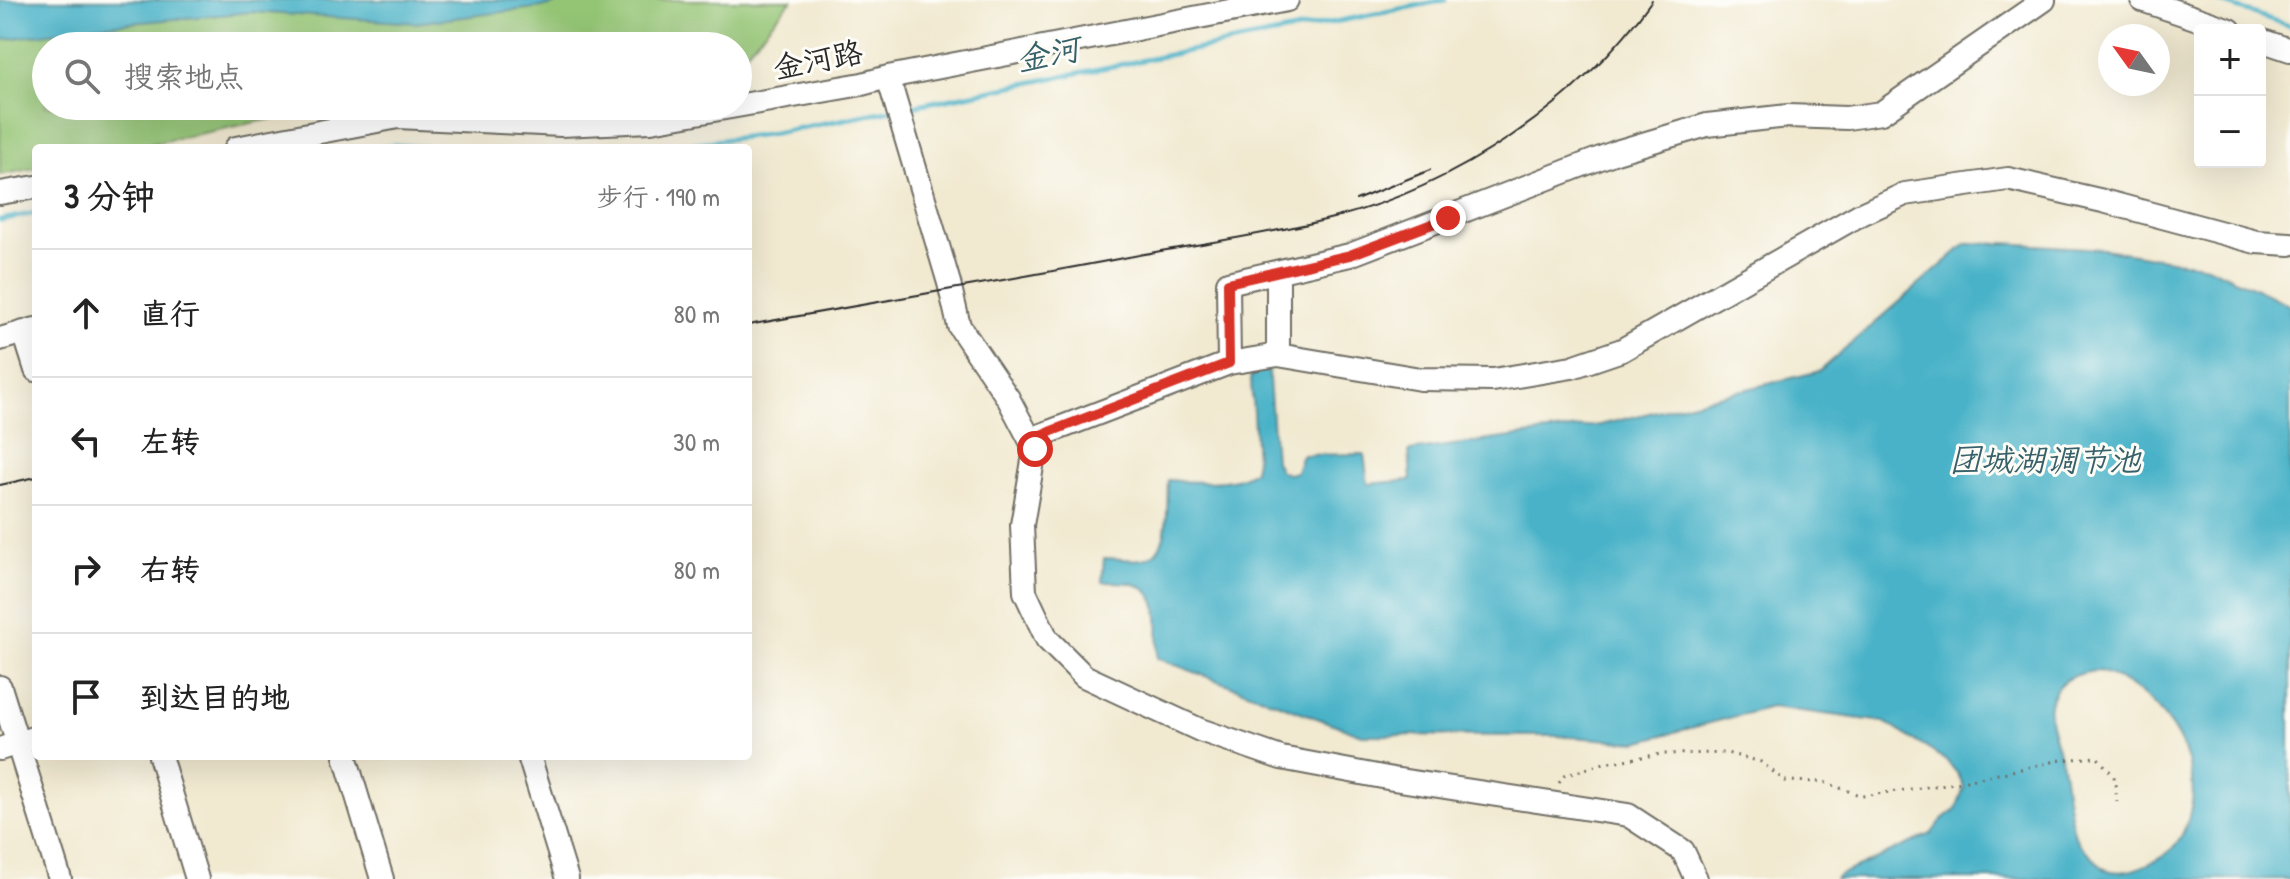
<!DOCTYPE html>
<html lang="zh">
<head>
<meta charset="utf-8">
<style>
  body { margin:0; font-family:"Patrick Hand","LXGW WenKai TC",sans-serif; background:#f2f2f2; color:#222 }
  .controls { position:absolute; right:24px; top:24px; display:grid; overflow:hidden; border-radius:8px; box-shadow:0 8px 32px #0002 }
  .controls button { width:72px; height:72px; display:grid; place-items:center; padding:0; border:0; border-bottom:2px solid #e0e0e0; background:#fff; color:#222; font:40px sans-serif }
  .compass { position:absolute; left:2098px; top:24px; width:72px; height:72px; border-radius:50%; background:#fff; box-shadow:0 8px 32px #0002; rotate:303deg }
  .stop { position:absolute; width:24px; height:24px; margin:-18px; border:6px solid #d93025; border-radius:50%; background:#fff }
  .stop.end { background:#d93025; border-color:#fff; box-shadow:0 2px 8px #0008 }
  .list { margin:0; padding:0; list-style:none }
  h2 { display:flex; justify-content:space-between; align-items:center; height:104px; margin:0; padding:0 32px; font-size:34px }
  h2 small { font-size:26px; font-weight:400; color:#767676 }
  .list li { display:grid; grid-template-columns:52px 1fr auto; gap:24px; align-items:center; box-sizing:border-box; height:128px; padding:0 32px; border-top:2px solid #e0e0e0 }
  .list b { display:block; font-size:30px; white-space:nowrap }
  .list em { font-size:26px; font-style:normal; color:#767676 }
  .icon { flex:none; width:44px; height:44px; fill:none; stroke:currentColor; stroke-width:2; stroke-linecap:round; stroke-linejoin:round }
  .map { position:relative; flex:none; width:2290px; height:879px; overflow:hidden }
  .search { position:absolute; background:#fff; box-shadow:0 8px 32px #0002; left:32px; top:32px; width:720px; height:88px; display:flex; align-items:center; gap:20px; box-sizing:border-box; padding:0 28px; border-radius:44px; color:#767676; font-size:30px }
  .panel { position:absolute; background:#fff; box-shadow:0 8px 32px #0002; left:32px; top:144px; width:720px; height:616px; border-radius:8px }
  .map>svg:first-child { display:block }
</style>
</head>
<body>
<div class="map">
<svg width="2290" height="879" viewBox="0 0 2290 879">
  <rect width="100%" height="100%" fill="#fdfcf7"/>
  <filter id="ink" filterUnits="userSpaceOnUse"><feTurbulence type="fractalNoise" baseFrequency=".0125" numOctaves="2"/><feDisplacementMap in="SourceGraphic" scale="16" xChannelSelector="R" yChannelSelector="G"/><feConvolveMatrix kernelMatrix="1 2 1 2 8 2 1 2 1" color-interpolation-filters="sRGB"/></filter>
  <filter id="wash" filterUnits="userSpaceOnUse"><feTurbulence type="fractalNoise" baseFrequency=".006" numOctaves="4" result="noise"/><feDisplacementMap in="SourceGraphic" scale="32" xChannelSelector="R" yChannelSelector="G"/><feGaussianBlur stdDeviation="1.8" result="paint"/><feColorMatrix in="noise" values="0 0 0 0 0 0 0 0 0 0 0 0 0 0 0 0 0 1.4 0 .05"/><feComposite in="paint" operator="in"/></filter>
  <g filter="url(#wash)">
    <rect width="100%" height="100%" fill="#f1e9d0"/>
    <path fill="#94c575" stroke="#607850" stroke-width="2" d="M0 0H792L738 61V46H46V106H334L131 148H36V168L0 175Z
      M474 106H658L647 110Z"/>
    <path fill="#4ab2c8" stroke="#3a6e7a" stroke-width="2" fill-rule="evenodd" d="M0 0H564L550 6 416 23 252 12 99 26 0 40Z
      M2003 243 2104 249 2207 266 2290 305V879H1835L1837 876 1931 834 1942 820 1956 809 1964 787 1958 774 1946 760 1884 722 1771 707 1637 742 1558 736 1362 735 1157 658C1158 633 1166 593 1134 584 1125 581 1112 582 1102 582L1104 558C1116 558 1130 561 1142 559 1173 554 1166 503 1168 480 1189 482 1239 486 1254 470L1256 460 1250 365 1268 364 1275 461 1280 471 1288 474 1296 472 1302 455 1364 454 1368 484 1411 480 1409 451 1600 425 1820 371 1966 244ZM2099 671C2156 688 2207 756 2189 816 2184 833 2178 846 2163 856 2148 865 2123 877 2105 869 2100 866 2096 860 2092 856 2087 851 2078 845 2076 838 2068 818 2066 782 2061 760 2057 740 2043 715 2053 695 2061 677 2081 672 2099 671Z"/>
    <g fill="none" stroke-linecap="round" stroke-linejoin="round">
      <path stroke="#4ab2c8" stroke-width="5" d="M2213 0 2290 26
        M902 108 1445 0
        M380 148 394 145 434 148
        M660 148 774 133 892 110
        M0 220 36 213"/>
    </g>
  </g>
  <g filter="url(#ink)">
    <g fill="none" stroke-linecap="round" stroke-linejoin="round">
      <g stroke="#706e65" stroke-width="26">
        <path id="minor" d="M2142 0 2230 30
          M2260 40 2290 50
          M888 77 949 283 959 326 1008 398 1035 449 1022 525 1025 592 1047 639 1084 676 1200 730 1281 758 1393 779 1628 815 1683 851 1696 879
          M236 148 398 117 561 125 651 121 862 84 888 77 1287 0
          M0 193 36 187
          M1278 273V355
          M24 332 36 370
          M0 339 35 329
          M1229 363 1228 283 1350 255 1616 152 1707 125 1788 116 1847 118 1881 113 2044 0
          M1031 439 1229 363 1278 355 1420 379 1493 380 1572 367 1622 350 1859 215 1905 194 2008 179 2103 201 2256 242 2290 244
          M0 687 60 879
          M0 749 36 737
          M160 756 197 879
          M345 756 382 879
          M529 756 567 879"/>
      </g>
      <path stroke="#706e65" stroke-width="3" stroke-dasharray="2 6" stroke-linecap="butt" d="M1559 783 1564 776 1604 763 1662 754 1727 753 1761 762 1785 781 1824 782 1862 796 1962 782 2061 760 2097 757 2114 776 2117 801"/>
      <use href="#minor" stroke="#fff" stroke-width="22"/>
      <path stroke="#2b2b2b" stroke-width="2" d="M1356 200 1430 170
        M748 325C872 304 995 282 1118 259 1189 245 1263 236 1333 218 1456 186 1579 104 1652 0
        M0 485 36 477"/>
    </g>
  </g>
  <g fill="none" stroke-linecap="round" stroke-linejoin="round" filter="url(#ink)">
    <path stroke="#d93025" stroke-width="10" d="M1035 449 1031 439 1229 363 1228 283 1350 255 1448 218"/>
  </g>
  <g text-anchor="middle" stroke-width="6" stroke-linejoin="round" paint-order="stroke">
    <g font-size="30" fill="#2b2b2b" stroke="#fdfcf7">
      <text transform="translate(818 60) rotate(-11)" y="10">金河路</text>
    </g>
    <g font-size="32" font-style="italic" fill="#37616a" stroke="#fdfcf7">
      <text transform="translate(1048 54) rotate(-11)" y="11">金河</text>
      <text x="2045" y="471">团城湖调节池</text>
    </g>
  </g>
</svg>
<div class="controls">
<button>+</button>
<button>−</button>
</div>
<svg class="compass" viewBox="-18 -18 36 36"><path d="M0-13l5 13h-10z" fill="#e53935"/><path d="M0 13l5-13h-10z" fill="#767676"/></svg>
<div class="stop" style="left:1035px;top:449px"></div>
<div class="stop end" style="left:1448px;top:218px"></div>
<div class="search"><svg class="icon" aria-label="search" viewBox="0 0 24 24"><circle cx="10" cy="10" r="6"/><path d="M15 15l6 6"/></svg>搜索地点</div>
<section class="panel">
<h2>3 分钟<small>步行 · 190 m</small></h2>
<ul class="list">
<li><svg class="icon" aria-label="ahead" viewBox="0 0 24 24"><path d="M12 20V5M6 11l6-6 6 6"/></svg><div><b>直行</b></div><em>80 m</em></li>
<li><svg class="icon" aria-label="left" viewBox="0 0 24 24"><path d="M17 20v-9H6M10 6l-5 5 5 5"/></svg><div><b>左转</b></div><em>30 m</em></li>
<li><svg class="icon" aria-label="right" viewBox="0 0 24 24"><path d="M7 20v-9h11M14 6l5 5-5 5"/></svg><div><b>右转</b></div><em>80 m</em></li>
<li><svg class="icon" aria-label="arrive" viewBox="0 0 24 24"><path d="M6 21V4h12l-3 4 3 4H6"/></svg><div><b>到达目的地</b></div></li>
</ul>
</section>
</div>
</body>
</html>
